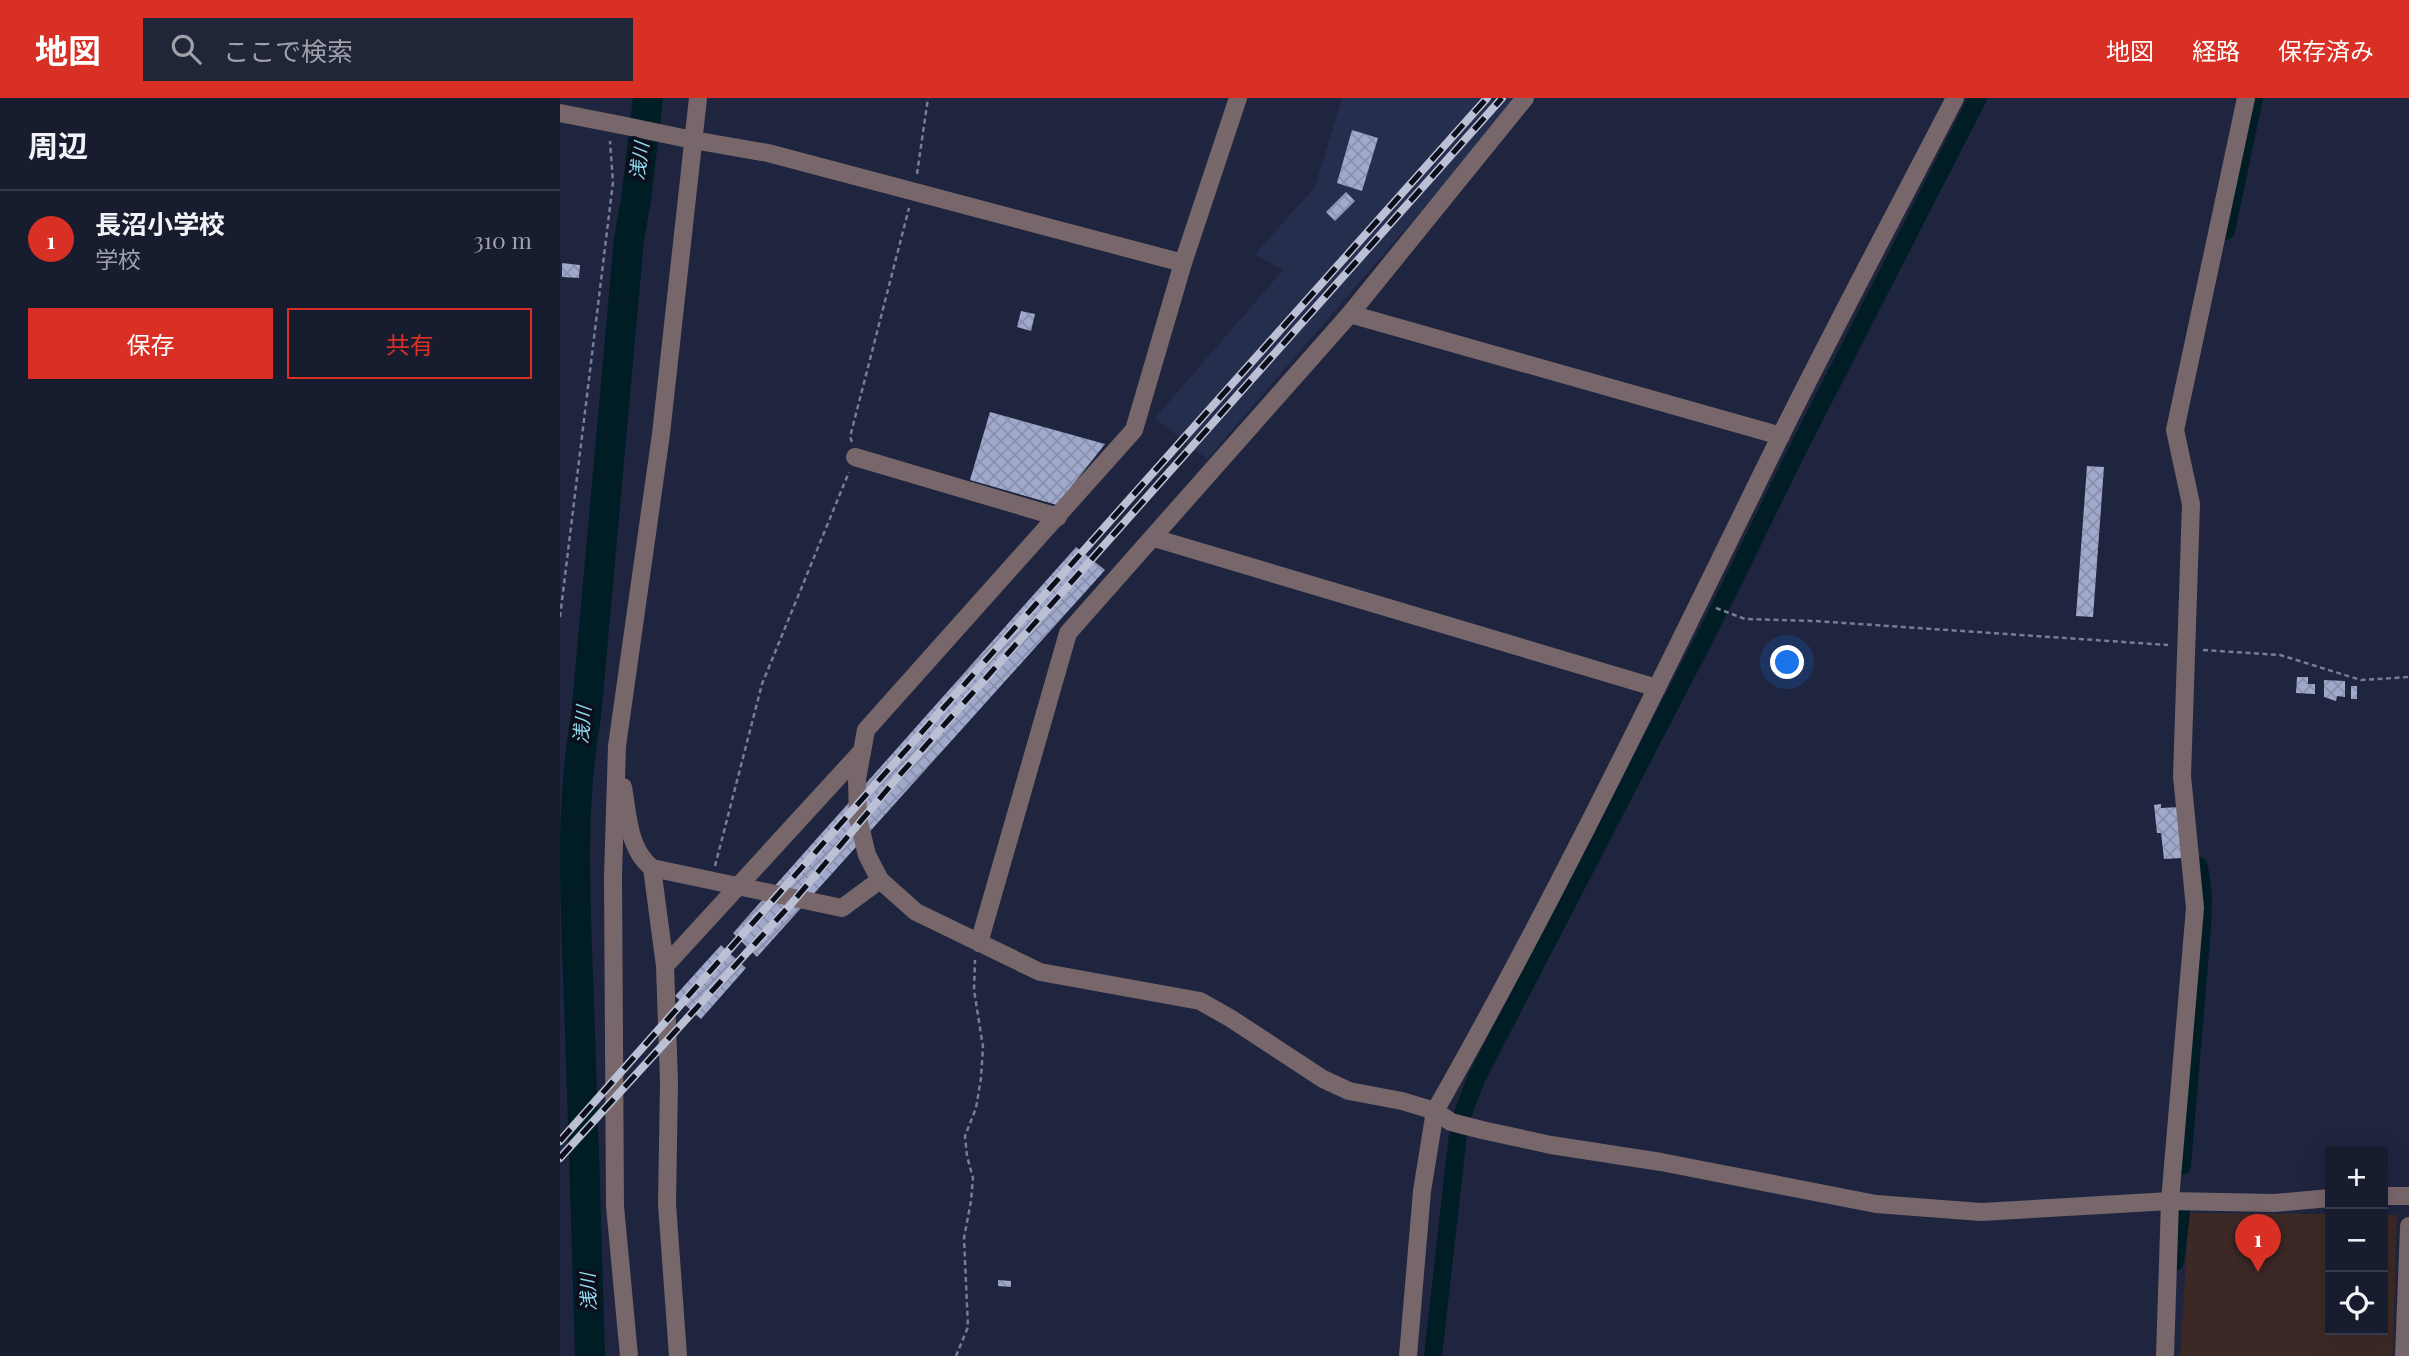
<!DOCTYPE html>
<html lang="ja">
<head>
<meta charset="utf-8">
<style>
  body { margin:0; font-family:"Playfair Display","Noto Sans JP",serif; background:#202537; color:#f1f3f6 }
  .controls { position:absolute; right:21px; bottom:21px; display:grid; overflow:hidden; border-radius:0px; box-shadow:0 7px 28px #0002 }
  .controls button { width:63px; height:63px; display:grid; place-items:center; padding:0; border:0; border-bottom:2px solid #363a4b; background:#171c2f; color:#f1f3f6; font:35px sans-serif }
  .you { position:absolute; left:1228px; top:565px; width:24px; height:24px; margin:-18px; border:5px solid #fff; border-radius:50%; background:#1a73e8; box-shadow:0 0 0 10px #1a73e833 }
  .badge { display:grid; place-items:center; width:46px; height:46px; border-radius:50%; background:#d93025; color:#fff; font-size:23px; font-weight:700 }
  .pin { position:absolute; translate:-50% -58px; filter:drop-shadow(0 2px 4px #0008) }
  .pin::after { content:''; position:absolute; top:37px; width:24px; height:21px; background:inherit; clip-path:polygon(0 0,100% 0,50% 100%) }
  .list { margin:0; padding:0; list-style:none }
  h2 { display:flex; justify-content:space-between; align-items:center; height:91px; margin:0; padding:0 28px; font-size:30px }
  h2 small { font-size:23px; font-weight:400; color:#9ea1aa }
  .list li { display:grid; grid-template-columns:46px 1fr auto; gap:21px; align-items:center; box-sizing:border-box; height:98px; padding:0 28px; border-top:2px solid #363a4b }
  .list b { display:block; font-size:26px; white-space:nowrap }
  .list p { margin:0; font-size:23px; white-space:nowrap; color:#9ea1aa }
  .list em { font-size:23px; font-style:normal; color:#9ea1aa }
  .actions { display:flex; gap:14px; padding:21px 28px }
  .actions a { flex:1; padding:16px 0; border:2px solid #d93025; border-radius:0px; text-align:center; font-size:24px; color:#d93025 }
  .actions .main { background:#d93025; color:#fff }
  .icon { flex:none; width:38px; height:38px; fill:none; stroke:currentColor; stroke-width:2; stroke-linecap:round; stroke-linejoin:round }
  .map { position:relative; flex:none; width:1849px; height:1258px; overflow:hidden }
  header { display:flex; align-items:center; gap:42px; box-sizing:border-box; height:98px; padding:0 35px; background:#d93025; color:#fff }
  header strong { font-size:33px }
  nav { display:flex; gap:38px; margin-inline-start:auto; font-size:24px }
  .search { width:490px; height:63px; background:#202537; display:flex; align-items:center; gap:18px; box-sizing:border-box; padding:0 24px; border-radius:0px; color:#9ea1aa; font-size:26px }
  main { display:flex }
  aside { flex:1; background:#171c2f }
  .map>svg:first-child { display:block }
</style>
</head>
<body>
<header>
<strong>地図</strong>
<div class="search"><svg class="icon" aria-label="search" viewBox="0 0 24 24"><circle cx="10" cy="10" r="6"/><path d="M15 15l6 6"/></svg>ここで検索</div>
<nav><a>地図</a><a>経路</a><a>保存済み</a></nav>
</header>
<main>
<aside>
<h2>周辺<small></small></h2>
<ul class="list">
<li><span class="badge">1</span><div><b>長沼小学校</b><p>学校</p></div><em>310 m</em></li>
</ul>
<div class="actions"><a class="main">保存</a><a>共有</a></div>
</aside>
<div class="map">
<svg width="1849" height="1258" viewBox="0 0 1849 1258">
  <defs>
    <pattern id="building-cross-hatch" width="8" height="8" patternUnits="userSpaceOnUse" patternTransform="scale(1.75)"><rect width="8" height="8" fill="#a0a9cb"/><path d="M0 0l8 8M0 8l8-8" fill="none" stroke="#8990ab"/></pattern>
  </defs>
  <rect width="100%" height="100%" fill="#1f253f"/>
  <path fill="#262e4e" d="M782 0H958L647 361 595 320 723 172 695 156 755 89Z"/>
  <path fill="#3c2926" d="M1629 1115 1770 1116V1232H1823V1117H1837L1833 1258H1620Z"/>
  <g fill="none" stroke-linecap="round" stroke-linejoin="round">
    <path stroke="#001d25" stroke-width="18" d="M1666 133 1694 0
      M1622 1068 1642 830 1643 798 1639 768
      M1615 1164 1621 1115
      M873 1258 898 1036 905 1009 917 979 1153 524 1239 349 1418 0"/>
    <path stroke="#001d25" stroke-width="30" d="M30 1258C27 1141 23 1023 19 906 16 811 9 712 26 619L69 141 76 102 88 0"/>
  </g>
  <path fill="url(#building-cross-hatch)" d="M792 32 818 40 802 93 777 85Z
    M786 94 795 103 775 123 766 114Z
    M2 165 20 167 19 180 2 179Z
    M461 213 475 216 471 233 457 229Z
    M430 314 545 346 497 407 410 382Z
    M1527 368 1544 369 1533 519 1516 518Z
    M516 449 545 472 197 859 173 835Z
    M1737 579H1748V586H1755V596L1736 595Z
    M1764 582 1785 583V599L1777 598 1776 603 1764 599Z
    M1791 588H1797V601H1791Z
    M1601 706V710L1620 709 1622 760 1604 761 1601 735H1597L1594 707Z
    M161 847 186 870 141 921 115 898Z
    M438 1182 451 1183V1189L438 1188Z"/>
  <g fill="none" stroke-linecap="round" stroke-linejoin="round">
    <path stroke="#787d94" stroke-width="2.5" stroke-dasharray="5 3.5" stroke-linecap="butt" d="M357 76 368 0
      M292 344 290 339 349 110
      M1156 510 1185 521 1255 523 1608 547
      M0 519 53 84 50 43
      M1643 552 1720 557 1801 582 1849 579
      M155 768 202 586 289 374
      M396 1258 408 1229 404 1140 411 1103 413 1080 407 1058 405 1038 416 1010 421 980 423 949 414 892 415 862"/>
    <path stroke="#78676a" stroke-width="18" d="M1395 0C1336 114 1276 226 1219 341 1108 567 999 795 875 1013L891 1024 922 1032 991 1047 1101 1064 1316 1106 1421 1114 1610 1103 1714 1105 1770 1100
      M0 15 61 27
      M133 42 208 55 623 165
      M790 216 1221 338
      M295 359 498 419
      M594 440 1097 590
      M63 689C68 717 68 751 92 770L282 810 320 782
      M92 770 105 868 109 984 107 1106 118 1258
      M105 868 302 653
      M1823 1098H1849
      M69 1258 55 1108 53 778 57 648 101 336 138 0
      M1605 1258 1610 1103 1635 810 1622 678 1631 406 1615 332 1686 0
      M1844 1258 1849 1128"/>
    <path stroke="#78676a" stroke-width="18" d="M678 0 623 165 574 332 306 632 297 681 298 720 307 757 320 782 356 814 480 874 640 903 670 920 763 981 789 993 842 1003 875 1013 862 1093 848 1258
      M61 27 133 42
      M419 845 508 535 790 216 965 0"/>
    <g stroke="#bbc0d4" stroke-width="8">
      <path id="rail" d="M0 1043 329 671 927 0
        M0 1060 232 805 337 680 942 0"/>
    </g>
    <use href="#rail" stroke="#0c0f1b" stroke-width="5" stroke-dasharray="16" stroke-linecap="butt"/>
  </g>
  <g text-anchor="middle" stroke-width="7" stroke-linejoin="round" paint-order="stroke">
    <g font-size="19" font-style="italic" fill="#91dbf0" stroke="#0c0f1b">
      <text transform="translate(79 63) rotate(-82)" y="7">浅川</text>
      <text transform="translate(22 627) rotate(-85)" y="7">浅川</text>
      <text transform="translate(28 1194) rotate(-92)" y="7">浅川</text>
    </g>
  </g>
</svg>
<div class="controls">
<button>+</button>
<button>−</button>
<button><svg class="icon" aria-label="locate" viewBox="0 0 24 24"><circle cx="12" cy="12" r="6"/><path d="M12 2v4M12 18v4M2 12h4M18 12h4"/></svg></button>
</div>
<div class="you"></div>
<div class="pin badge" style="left:1698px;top:1174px">1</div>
</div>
</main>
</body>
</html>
